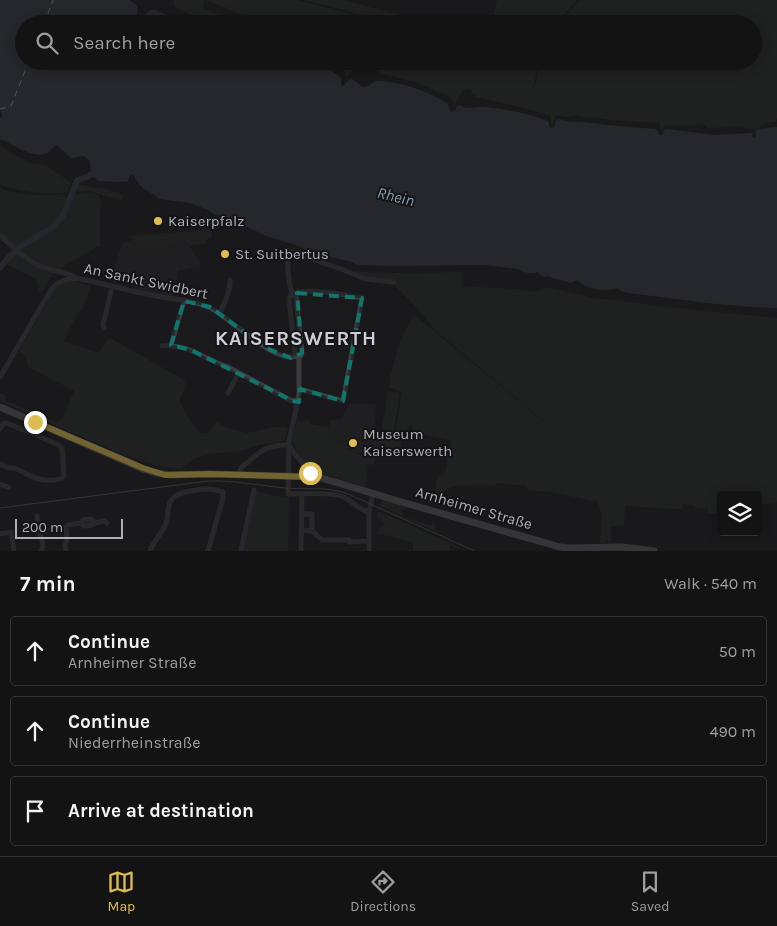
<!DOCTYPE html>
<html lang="en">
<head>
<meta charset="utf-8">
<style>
  body { margin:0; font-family:Karla,sans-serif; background:#212022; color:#f1f3f6 }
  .controls { position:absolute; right:15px; bottom:15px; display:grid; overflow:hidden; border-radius:5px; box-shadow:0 2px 12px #0003 }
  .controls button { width:45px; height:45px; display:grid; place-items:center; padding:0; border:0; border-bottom:1px solid #333234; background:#141314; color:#f1f3f6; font:25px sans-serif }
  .scale { position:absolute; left:15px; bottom:12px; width:108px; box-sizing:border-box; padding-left:5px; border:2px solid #adb0b9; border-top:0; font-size:14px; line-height:18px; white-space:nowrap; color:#adb0b9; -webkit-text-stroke:4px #151416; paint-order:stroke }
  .stop { position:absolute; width:15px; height:15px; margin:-11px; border:4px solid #debc4f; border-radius:50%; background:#fff }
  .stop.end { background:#debc4f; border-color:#fff; box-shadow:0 1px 5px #0008 }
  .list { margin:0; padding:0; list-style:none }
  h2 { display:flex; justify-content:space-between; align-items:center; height:65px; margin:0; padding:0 20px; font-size:21px }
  h2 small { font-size:16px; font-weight:400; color:#9d9ea0 }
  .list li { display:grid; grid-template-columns:32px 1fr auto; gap:15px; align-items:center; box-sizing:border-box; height:70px; margin:0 10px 10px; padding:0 10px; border:1px solid #333234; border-radius:5px }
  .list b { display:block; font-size:19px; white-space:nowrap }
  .list p { margin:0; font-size:16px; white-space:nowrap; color:#9d9ea0 }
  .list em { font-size:16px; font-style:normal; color:#9d9ea0 }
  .icon { flex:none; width:28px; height:28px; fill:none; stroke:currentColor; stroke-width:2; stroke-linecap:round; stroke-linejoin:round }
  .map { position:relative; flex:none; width:777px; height:551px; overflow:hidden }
  .search { position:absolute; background:#141314; box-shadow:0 2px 12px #0003; left:15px; right:15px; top:15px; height:55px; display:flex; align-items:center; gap:12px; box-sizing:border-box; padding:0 18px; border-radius:28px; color:#9d9ea0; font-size:19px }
  .sheet { height:305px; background:#141314 }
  nav { display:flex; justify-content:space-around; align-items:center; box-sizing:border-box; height:70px; border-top:1px solid #333234; background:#141314; font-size:14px; color:#9d9ea0 }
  nav a { display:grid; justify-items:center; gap:2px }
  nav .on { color:#debc4f }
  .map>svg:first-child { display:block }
</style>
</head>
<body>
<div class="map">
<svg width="777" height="551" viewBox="0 0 777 551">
  <rect width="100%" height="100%" fill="#1a191b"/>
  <path fill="#262528" d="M133 240 137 245 153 251 185 240 193 252V254L201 262 200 269 189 268 184 270H178L176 284 172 298 133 290 135 284 131 283 133 275 114 270 122 243Z
    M349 403 376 405 374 437 377 443 373 455H362L346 448V445L327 437 330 420 342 419Z"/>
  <path fill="#242b25" d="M174 0H204L203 9 226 16 237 24H218L209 20V16L208 19C202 18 179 11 176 8 173 5 174 4 174 0Z
    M206 0H297L389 24H265Z
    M304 0H343L434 24H398Z
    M497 0H577L555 24H491Z
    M580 0H777V119L775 122C762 122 762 124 754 133V129L740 127 708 128 705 125 670 126 665 125 662 131 659 123 610 120 599 118H587L579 115 567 117 561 116H556L553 125 551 124V116L528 109 477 97 472 94V91L469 89 463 90 455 104 453 105V101L448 96 418 83 384 74 365 65H358L350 72 347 77 343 69 323 61H342L348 65H350L351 61H539L532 94 537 78 540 61H753V24H558Z
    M0 146 9 152 30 163 46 165 71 183 67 193C44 194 21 193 0 184Z
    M76 184C91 188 110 187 123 196L121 200 88 191 73 192Z
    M0 188C21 197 43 195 65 195V199L68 195 70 196 62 215 56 223 15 247 0 234Z
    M85 192 99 195 101 202 100 212V247H97L56 271 42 265 18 250 52 228 61 221 64 216 72 195Z
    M211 230 212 238 206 239V243L189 246 185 240C177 243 170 246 162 248 146 254 139 249 130 236L137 235Z
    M16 252 54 272 41 293C37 288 38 282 35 278L5 264Z
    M350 271 388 273 463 272V286L515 289 535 292 547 287 594 298 696 310 777 318V502L758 505V495H721V514L707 513 708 509 695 508V505L682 504V509H674L625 506 624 526H611L610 543H608L606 518 607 540 605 543H600L602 516 598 502 547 491V492L527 490V486L496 483 495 486 479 485 451 487 440 495 435 493 437 477 445 474 451 440 415 433 411 425 398 438V441H403L399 453 380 450 374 464 371 465 368 464 365 487 320 473 316 470 310 464 312 469C304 462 296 455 295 444L292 442 297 421 305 422 306 420 309 421 310 424 329 427 327 437 346 445V448L361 455 370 453 377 443 381 433V437L379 442 383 438C388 437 392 439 395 434L402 393 401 391 389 388 390 378 400 340 414 315 433 330 576 448 434 329 420 311 391 282 366 278Z
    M77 280V282L90 286V287L83 309 79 311 63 341 98 353 108 339 110 338 179 377 185 382C186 389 180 395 180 402 181 407 195 428 200 433 208 435 212 429 216 422L228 428 247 433 276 427 288 428 285 441 263 444 244 450 211 454 195 458 181 469 162 467 159 464 158 466 119 453 0 401V393L7 397 5 400 57 423 60 419 63 418 74 391 28 367 26 357 19 351 54 290C61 283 68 281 77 280Z
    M388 391 400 393 394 431 382 429Z
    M256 491 280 497H289L288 551H243Z
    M381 499 406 506 405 510H402L401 512 403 513V516L430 526 433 522 436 526 435 531 380 506Z
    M378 511 461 548 458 549 449 545 450 549H454V550L413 551V542L376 533 384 524 377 517Z"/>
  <path fill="#333940" d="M0 0H129C137 5 139 6 137 15L139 18 143 17 150 10H156L164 14 184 19 198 24H24V61H311L328 68 341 78V84L342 86H344C352 73 354 82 363 87L369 86 375 81C398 81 429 91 448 104L449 109 451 112 455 111 457 106 459 105C470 111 475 106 486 107 503 109 535 114 549 122V126L551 128 554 127 556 120 559 119 569 122H582L628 127 656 129 658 131 659 134 660 135H662L664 130 666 129 714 135 751 133H752V137L755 138 756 136V132L758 129 777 127V308L753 307 706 303 692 301 629 293 621 291 618 288C607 292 585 290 578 280L571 283 547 276 544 277 537 272C531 275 524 272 518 269L486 265 392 266 357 265 349 261 314 253 293 244 269 237 226 217 214 214 208 210 190 203 159 199 155 195 144 189 139 184 134 176 132 174 130 175 128 181C119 183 107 181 98 181L91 175 90 161 84 156 71 158 57 145C52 147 50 153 44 154 32 158 11 143 0 139V118L2 115 0 109Z"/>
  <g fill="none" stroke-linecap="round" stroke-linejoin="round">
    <path stroke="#333940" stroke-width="6" d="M0 268 8 258 21 246 53 227 60 219 63 216 76 183 78 180 89 176 97 170"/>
    <path stroke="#899ab0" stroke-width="1" stroke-dasharray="6 5" stroke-linecap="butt" d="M44 24 53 0
      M0 109 11 106 29 61"/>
    <path stroke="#3b3b40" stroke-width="5" d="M0 235C13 247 25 260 42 267 52 271 68 272 76 278
      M292 295 290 296 289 299 295 353 297 357
      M295 296 298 292C320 290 341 294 362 298L343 401 299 389
      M220 313C224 303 231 291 230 280
      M104 328 103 325 112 287
      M171 345 184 301
      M162 346C187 343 205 360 228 367L290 400 299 402
      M0 377 52 288C59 281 66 279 76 278 101 283 126 290 151 295 174 300 197 299 217 312 234 322 276 364 296 356
      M228 393 239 373
      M0 429 3 424 7 423 59 445 62 448 64 475C62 479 60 479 54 480 36 482 30 474 14 468H9L0 464
      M290 447C296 458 307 465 312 477
      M239 475C239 468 243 466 248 462 261 450 270 444 289 445
      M0 484 8 487
      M369 512C358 510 352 500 341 496 329 492 301 494 288 494L289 441 299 395V357L301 356 302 352 296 298C287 288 287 265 289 251L341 269 365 279 394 282
      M37 516 39 531 41 536
      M95 523 104 521 107 523
      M301 530 312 531V514H302
      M312 531 322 540H349
      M0 534 11 532 14 551
      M349 542 369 541
      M41 551 43 546 42 540
      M66 551 65 545 67 540 66 527 68 525 81 523 84 526 92 525 95 523 91 519 83 520 81 523
      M150 551C154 540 164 532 167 520 168 512 167 505 173 498 179 492 199 489 207 489 212 489 218 490 223 492V498L208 551
      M241 551 254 490
      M301 551 302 494
      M369 551V512L373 494"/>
    <path stroke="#57585e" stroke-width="7" d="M0 407 143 469 156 473 170 475 210 474 318 477 412 505 560 547 568 548 622 547 654 551"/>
    <path stroke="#525358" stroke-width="1" d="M0 508 208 481C235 480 260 486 286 488 307 490 329 486 348 494L475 551"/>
  </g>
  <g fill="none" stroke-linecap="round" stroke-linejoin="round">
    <path stroke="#debc4f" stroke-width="6" d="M35 422 143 468 165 475 210 474 312 477 310 473"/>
  </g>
  <path d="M0 0H777V551H0ZM297 293 362 298 343 401 300 389 299 402 293 401 191 350 171 345 184 301 210 307 266 348 291 358 302 353Z" fill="#1a191b" fill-opacity=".55" fill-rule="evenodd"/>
  <path fill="none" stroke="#0f766e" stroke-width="4" stroke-dasharray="10 6" stroke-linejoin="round" d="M297 293 362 298 343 401 300 389 299 402 293 401 191 350 171 345 184 301 210 307 266 348 291 358 302 353Z"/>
  <g fill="#debc4f" stroke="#151416" stroke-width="2">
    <circle cx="158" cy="221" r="5"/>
    <circle cx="225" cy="254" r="5"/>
    <circle cx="353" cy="443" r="5"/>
  </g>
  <g text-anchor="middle" stroke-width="4" stroke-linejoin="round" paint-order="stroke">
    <g font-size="15" fill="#adb0b9" stroke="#151416" text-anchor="start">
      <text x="168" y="226">Kaiserpfalz</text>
      <text x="235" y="259">St. Suitbertus</text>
      <text x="363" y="439">Museum<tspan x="363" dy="17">Kaiserswerth</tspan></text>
    </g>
    <g font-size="15" fill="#adb0b9" stroke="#151416">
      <text transform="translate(146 281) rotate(12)" y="5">An Sankt Swidbert</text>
      <text transform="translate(474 508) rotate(16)" y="5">Arnheimer Straße</text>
    </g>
    <g font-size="16" font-style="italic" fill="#899ab0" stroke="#151416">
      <text transform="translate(396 196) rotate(14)" y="6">Rhein</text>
    </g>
    <g font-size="20" font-weight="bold" letter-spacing="1" fill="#cecfd6" stroke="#151416">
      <text x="296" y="345">KAISERSWERTH</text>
    </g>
  </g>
</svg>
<div class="controls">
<button><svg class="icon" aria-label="layers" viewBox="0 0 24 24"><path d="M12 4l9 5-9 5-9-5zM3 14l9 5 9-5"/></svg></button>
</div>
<div class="scale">200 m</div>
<div class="stop" style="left:310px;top:473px"></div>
<div class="stop end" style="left:35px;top:422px"></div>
<div class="search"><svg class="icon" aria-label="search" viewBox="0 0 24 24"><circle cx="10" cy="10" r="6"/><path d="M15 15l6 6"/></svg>Search here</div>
</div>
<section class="sheet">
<h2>7 min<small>Walk · 540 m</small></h2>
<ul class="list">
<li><svg class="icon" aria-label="ahead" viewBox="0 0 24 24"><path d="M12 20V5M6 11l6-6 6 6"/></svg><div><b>Continue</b><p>Arnheimer Straße</p></div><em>50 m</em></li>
<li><svg class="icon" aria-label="ahead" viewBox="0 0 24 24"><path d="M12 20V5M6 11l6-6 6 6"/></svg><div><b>Continue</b><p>Niederrheinstraße</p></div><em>490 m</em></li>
<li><svg class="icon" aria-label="arrive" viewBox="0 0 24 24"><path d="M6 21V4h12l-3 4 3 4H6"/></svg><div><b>Arrive at destination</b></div></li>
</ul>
</section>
<nav>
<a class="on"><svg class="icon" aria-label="map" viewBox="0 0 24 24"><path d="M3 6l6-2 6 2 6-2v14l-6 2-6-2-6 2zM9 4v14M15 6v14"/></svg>Map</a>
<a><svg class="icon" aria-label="directions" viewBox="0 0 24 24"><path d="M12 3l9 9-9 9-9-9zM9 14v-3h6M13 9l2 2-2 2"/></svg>Directions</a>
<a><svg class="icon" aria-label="saved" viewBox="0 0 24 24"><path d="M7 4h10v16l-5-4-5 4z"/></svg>Saved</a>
</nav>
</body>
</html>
